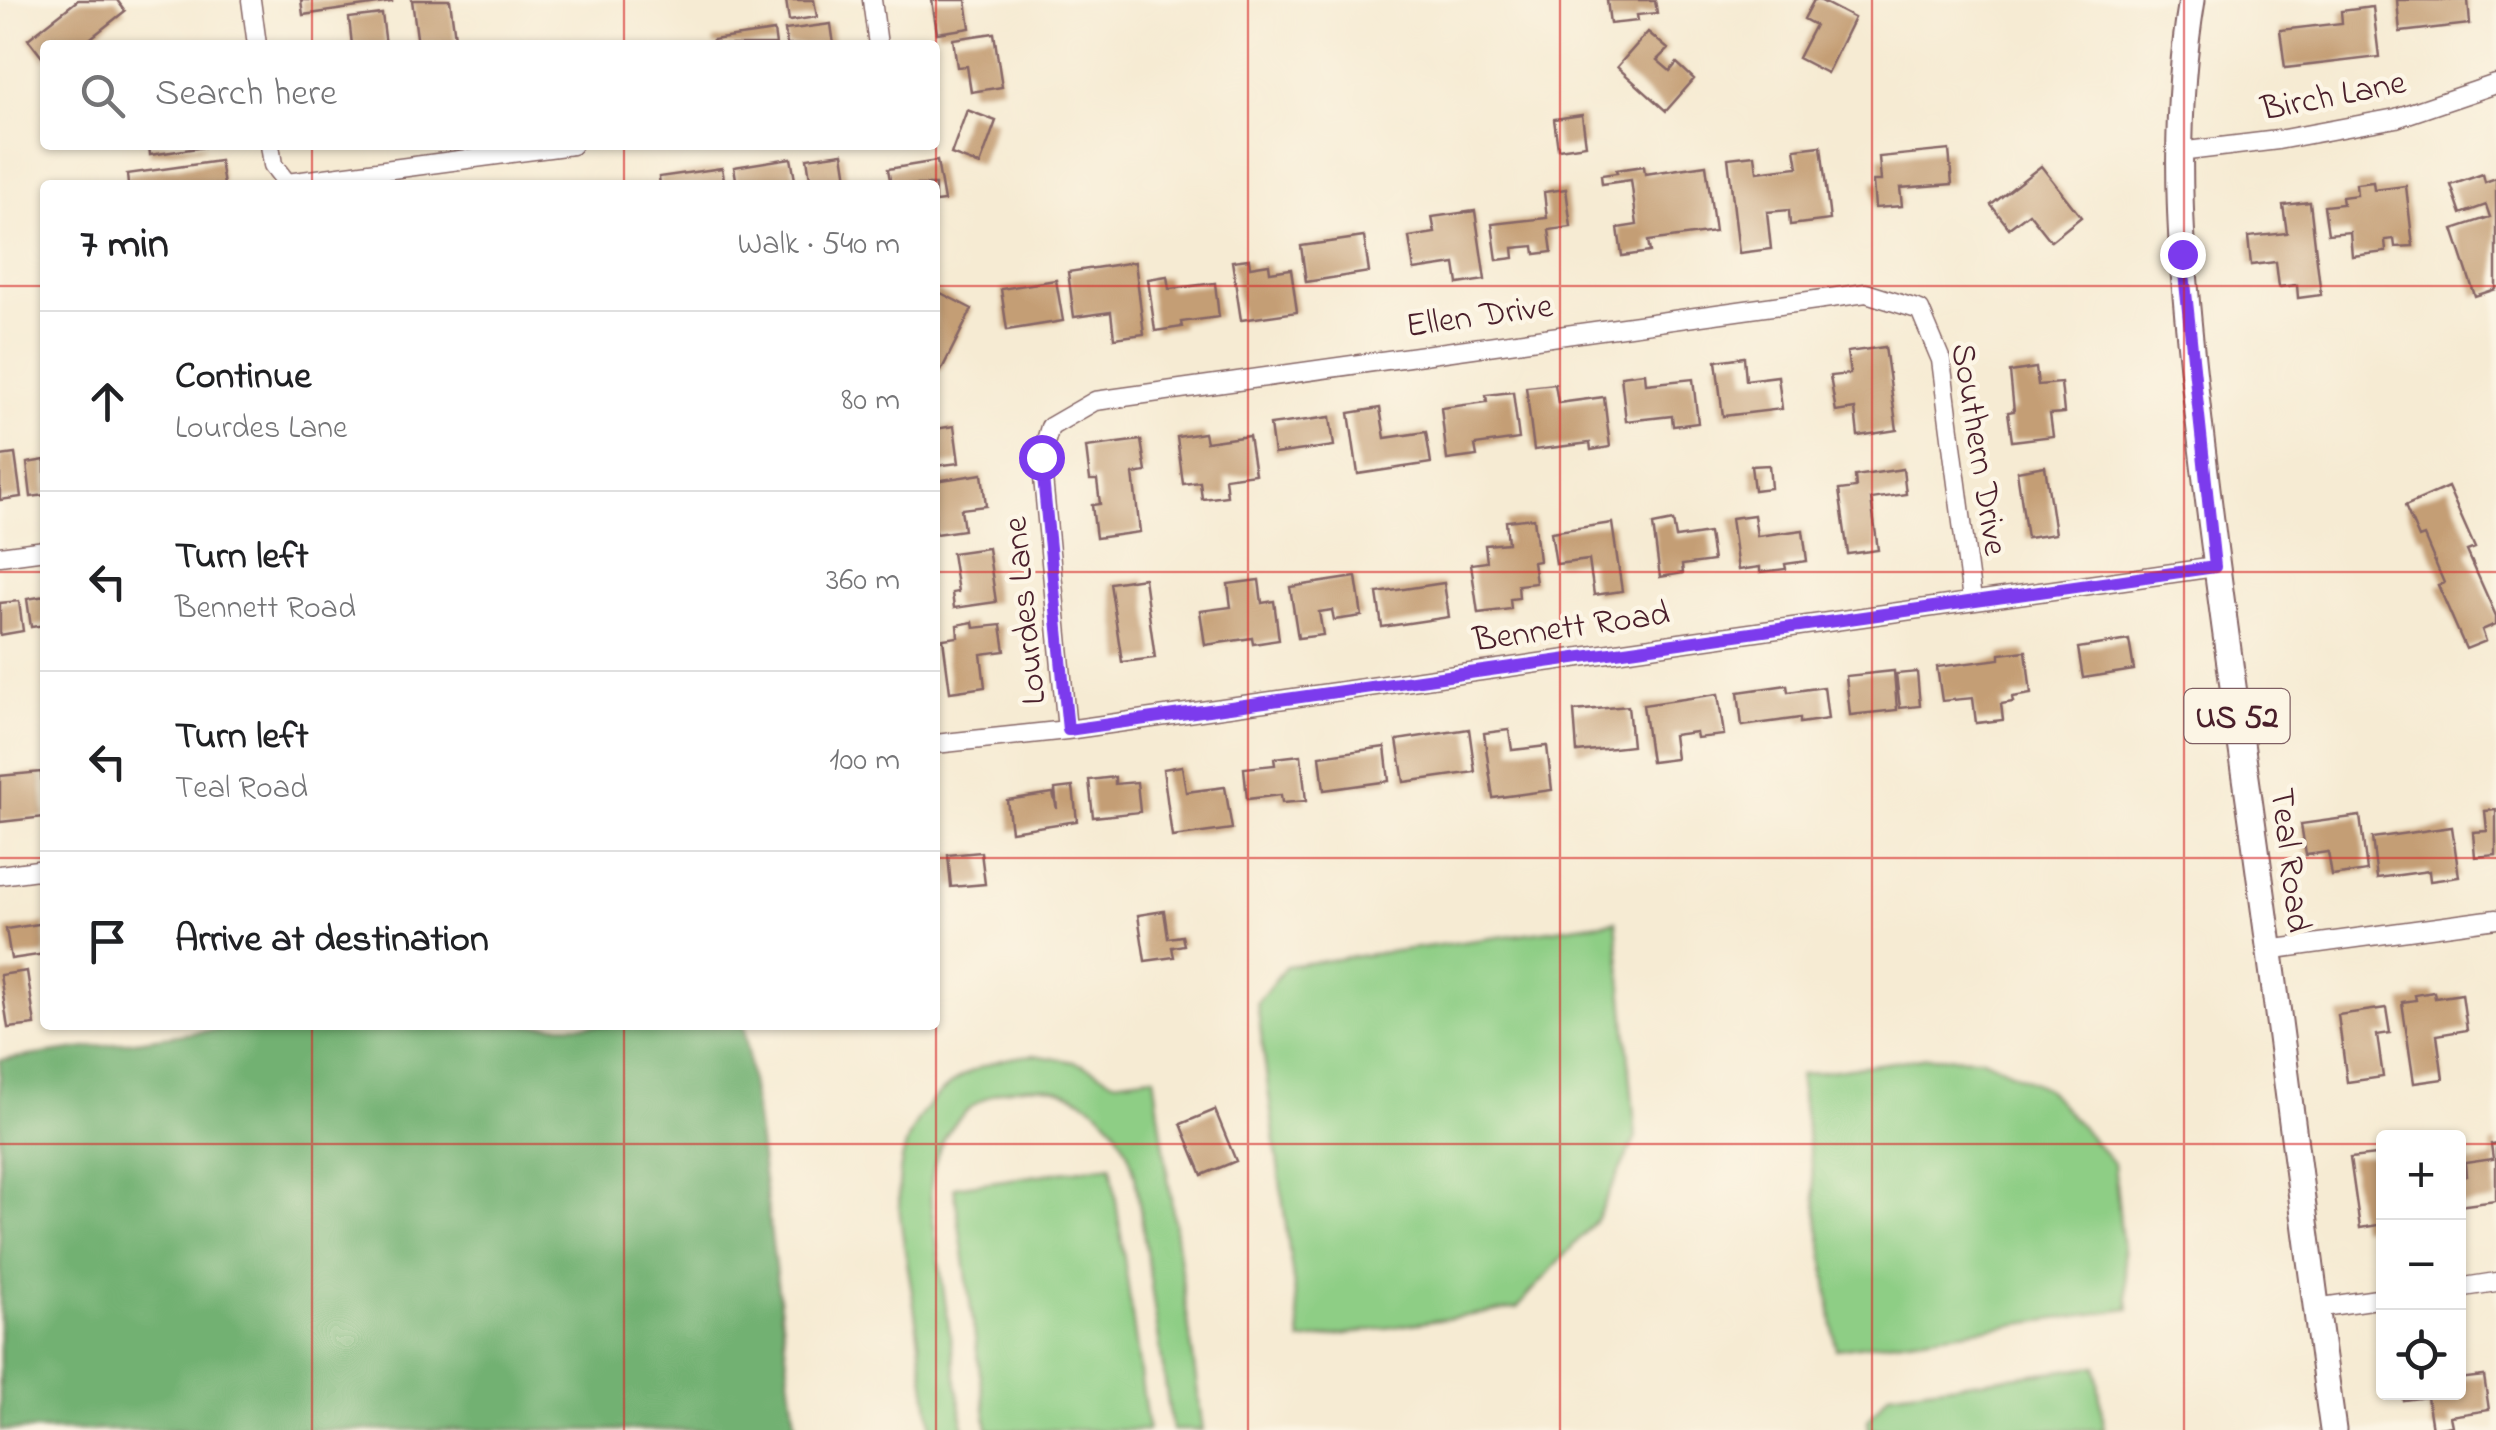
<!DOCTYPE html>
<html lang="en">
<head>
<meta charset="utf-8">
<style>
  body { margin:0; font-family:"Indie Flower",sans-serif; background:#f6f6f6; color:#202124 }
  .controls { position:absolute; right:30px; bottom:30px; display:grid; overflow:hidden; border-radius:10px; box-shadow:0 2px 8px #0004 }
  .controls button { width:90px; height:90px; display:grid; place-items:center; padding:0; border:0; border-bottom:2px solid #e0e0e0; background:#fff; color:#202124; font:50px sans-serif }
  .stop { position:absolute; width:30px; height:30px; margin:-22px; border:8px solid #7c3aed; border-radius:50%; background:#fff }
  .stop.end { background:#7c3aed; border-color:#fff; box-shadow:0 2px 10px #0008 }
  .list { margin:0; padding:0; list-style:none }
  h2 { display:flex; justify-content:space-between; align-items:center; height:130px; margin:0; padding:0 40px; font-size:42px }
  h2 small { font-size:32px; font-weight:400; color:#757577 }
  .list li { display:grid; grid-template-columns:65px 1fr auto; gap:30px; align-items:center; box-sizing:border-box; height:180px; padding:0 40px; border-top:2px solid #e0e0e0 }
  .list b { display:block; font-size:38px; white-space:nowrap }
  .list p { margin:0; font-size:32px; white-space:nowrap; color:#757577 }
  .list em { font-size:32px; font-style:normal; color:#757577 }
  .icon { flex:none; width:55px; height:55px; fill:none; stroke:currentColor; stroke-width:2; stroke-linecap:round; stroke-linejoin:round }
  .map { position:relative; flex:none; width:2496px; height:1430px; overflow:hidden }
  .search { position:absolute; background:#fff; box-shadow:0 2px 8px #0004; left:40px; top:40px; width:900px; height:110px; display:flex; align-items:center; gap:25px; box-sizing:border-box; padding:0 35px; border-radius:10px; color:#757577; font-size:38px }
  .panel { position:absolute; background:#fff; box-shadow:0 2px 8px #0004; left:40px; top:180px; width:900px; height:850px; border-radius:10px }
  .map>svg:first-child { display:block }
</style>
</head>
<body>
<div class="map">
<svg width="2496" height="1430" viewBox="0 0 2496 1430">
  <rect width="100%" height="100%" fill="#fcf5e5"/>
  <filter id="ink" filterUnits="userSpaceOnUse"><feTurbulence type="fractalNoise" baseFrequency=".01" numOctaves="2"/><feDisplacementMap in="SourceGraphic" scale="20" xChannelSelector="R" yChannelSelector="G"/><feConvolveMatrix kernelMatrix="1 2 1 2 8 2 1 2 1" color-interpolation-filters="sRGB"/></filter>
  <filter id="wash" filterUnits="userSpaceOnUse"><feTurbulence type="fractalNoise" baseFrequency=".0048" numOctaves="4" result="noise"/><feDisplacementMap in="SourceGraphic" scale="40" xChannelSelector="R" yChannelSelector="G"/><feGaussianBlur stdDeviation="2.25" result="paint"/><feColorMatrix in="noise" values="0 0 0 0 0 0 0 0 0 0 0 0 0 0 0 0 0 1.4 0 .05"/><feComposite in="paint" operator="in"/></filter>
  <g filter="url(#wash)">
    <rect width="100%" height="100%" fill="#f6ebd3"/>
    <path fill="#8ece85" stroke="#6c7658" stroke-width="2.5" d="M1616 921 1636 1137 1596 1220 1517 1308 1301 1341 1257 1003 1286 966Z
      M1034 1055 1075 1062 1095 1070 1113 1081 1154 1076 1203 1430H1172L1135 1175C1103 1040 923 1067 931 1205L964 1430H932C925 1384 919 1338 912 1292 907 1258 898 1221 899 1185 902 1108 961 1060 1034 1055Z
      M1929 1057 1981 1058 2047 1089 2114 1164 2129 1309 1836 1349 1799 1075Z
      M1111 1165 1148 1430H988L954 1187Z
      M2096 1366 2104 1430H1869L1868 1420 1889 1393Z"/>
    <path fill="#72b172" stroke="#5e684e" stroke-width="2.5" d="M248 1025H744L796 1430H0V1060Z"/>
    <g id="blocks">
      <path fill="#c49e75" d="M78 0H117L125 11 82 45H45V61L28 39Z
        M301 0H392V2L303 15Z
        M412 0H450L456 45H418Z
        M786 0H814L817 17 789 21Z
        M932 0H966L970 28 937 33Z
        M1607 0H1655L1657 13 1637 15 1638 21 1610 24Z
        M1814 0H1819L1854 18 1827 73 1798 58 1815 25 1804 19Z
        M2397 0H2468L2470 24 2400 32Z
        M2373 7 2379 57 2285 68 2280 30 2342 23 2341 11Z
        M382 14 386 45H352L349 18Z
        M831 24 834 45H787L785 30Z
        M774 31 776 45H714L713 40Z
        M1648 32 1668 49 1657 60 1670 71 1677 63 1694 79 1666 111 1617 67Z
        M994 33 1002 87 971 92 967 66 957 67 953 39Z
        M967 110 996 121 980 165 951 154Z
        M1582 115 1586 145 1558 149 1554 119Z
        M149 145H205V147L150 155Z
        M1821 146 1830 220 1790 225 1789 210 1767 212 1771 249 1739 253 1728 158 1755 155 1757 172 1798 167 1795 149Z
        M1949 150 1952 184 1900 188 1902 206 1875 208 1873 181H1881L1879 157Z
        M843 153 848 185H811L807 158Z
        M791 158 796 185H737L734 167Z
        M220 161 224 185H128L127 174Z
        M937 161 944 201 935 202V185H891L888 169Z
        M1706 165 1715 232 1648 241 1650 252 1622 256 1618 228 1637 225 1631 180 1602 184 1601 175 1617 173 1616 170 1644 166 1645 174Z
        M2041 166 2081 217 2051 241 2029 213 2009 228 1991 205Z
        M722 168 725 185H660L659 177Z
        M2483 174 2485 182 2496 178V289L2475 296 2453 229 2490 217 2486 205 2461 214 2451 185Z
        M2373 182 2374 190 2406 186 2413 246 2395 247 2394 239 2385 240 2386 252 2352 256 2350 232 2328 234 2324 206 2343 204 2342 197 2357 195 2356 184Z
        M1566 189 1571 227 1549 230 1552 252 1535 254 1534 246 1513 248 1514 258 1497 260 1492 224 1547 218 1544 192Z
        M2310 202 2321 295 2298 298 2297 285 2279 287 2276 262 2251 265 2248 237 2287 233 2283 205Z
        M1475 211 1485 280 1458 284 1455 264 1414 270 1409 237 1435 233 1432 217Z
        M1364 237 1369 272 1306 282 1301 246Z
        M1249 259 1250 267 1269 264 1270 272 1291 269 1297 312 1241 320 1232 261Z
        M1135 262 1144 334 1114 338 1111 312 1074 317 1068 272Z
        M1167 276 1169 289 1215 283 1219 317 1181 322 1182 327 1155 331 1148 279Z
        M1056 280 1063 321 1007 330 1001 289Z
        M935 290 972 309 941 371 935 368Z
        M1885 347 1897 430 1858 436 1855 409 1836 412 1830 376 1850 374 1847 352Z
        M1744 357 1746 380 1778 376 1782 409 1723 416 1716 361Z
        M2036 368 2038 385 2061 383 2064 413 2050 414 2053 436 2012 441 2008 412 2014 411 2010 372Z
        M1645 373 1646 384 1693 379 1698 423 1673 426 1672 416 1626 421 1621 376Z
        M1555 384 1558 403 1604 397 1610 447 1591 450 1590 443 1534 450 1526 387Z
        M1513 392 1519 439 1475 445 1477 456 1447 460 1441 408 1487 402 1486 395Z
        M1380 408 1385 438 1426 432 1431 463 1358 474 1349 413Z
        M1330 417 1334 446 1274 454 1270 425Z
        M954 426 959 463 935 466V429Z
        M1204 433 1206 442 1249 436 1255 474 1225 478 1227 496 1202 499 1200 482 1183 484 1177 437Z
        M1141 440 1146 472 1133 474 1140 532 1096 538 1092 505 1100 504 1097 480H1090L1086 447Z
        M15 454 21 497 0 500V456Z
        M45 460V495L31 497 27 463Z
        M1769 465 1771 488 1754 490 1751 466Z
        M2045 466 2055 534 2027 538 2017 471Z
        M1903 469 1906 494 1871 499 1878 550 1848 554 1839 490 1856 488 1855 476Z
        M982 474 986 506 961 509 964 530 935 534V481Z
        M2448 487 2475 548 2467 551 2496 616V624L2482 630 2486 641 2466 649 2438 585 2444 583 2424 536 2419 538 2405 506Z
        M1754 515 1757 536 1803 530 1807 561 1785 564 1786 569 1760 572V567L1738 570 1731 518Z
        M1534 518 1539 561 1533 562 1536 583 1518 585 1519 598 1510 599 1511 609 1478 613 1471 564 1487 562 1485 545 1508 543 1506 521Z
        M1673 521 1676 538 1709 533 1713 561 1682 565 1683 573 1660 577 1653 525Z
        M1612 523 1622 591 1594 595 1589 560 1556 564 1551 532Z
        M988 548 996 602 954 608 952 593 958 592 952 553Z
        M1356 577 1362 616 1334 620 1332 610 1319 612 1323 635 1298 638 1290 587Z
        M1144 578 1155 658 1122 662 1110 583Z
        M1259 580 1262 603 1274 601 1279 640 1253 644 1252 638 1205 645 1200 611 1231 607 1228 584Z
        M1444 583 1449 617 1382 627 1377 593Z
        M45 596V625L31 627 27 599Z
        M19 601 23 631 0 635V603Z
        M973 622 974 628 1001 625 1005 651 981 654 985 687 950 692 943 639 958 637 957 625Z
        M2129 640 2134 670 2083 678 2078 648Z
        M2026 651 2031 694 2012 697 2013 702 2001 704 2003 720 1976 723 1973 698 1942 701 1937 667 2000 659V654Z
        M1894 671 1897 710 1850 715 1846 676Z
        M1917 672 1920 706 1900 708 1896 674Z
        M1787 685 1788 692 1824 687 1828 719 1800 723V718L1742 726 1738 692Z
        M1718 694 1724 735 1697 738 1696 732 1673 735 1676 759 1651 762 1643 705Z
        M1628 706 1632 746 1577 752 1574 711Z
        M1469 729 1475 772 1404 782 1397 740Z
        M1509 730 1512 750 1547 746 1552 790 1493 798 1484 733Z
        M1385 747 1389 781 1324 790 1320 756Z
        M1301 755 1306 801 1282 803 1281 795 1247 799 1244 768 1275 765 1274 758Z
        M1182 766 1186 792 1225 787 1232 829 1172 837 1163 769Z
        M41 772 45 817 0 822V776Z
        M1115 777V784L1137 782 1140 812 1093 817 1089 780Z
        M1073 787 1077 821 1011 831 1007 800 1053 793 1057 809 1055 789Z
        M2496 810V855L2475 857 2473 832 2487 831 2485 811Z
        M2360 816 2367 871 2332 876 2328 852 2306 855 2301 824Z
        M2452 827 2459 877 2430 881 2429 871 2377 878 2372 838Z
        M981 852 985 884 951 887 948 855Z
        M1164 911 1168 938 1182 936 1184 945 1172 947 1174 957 1145 961 1138 915Z
        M45 923V954L11 959 6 929Z
        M27 971 35 1025 8 1028 0 975Z
        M2434 992 2435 998 2462 994 2467 1030 2437 1035 2443 1079 2414 1083 2402 1002 2416 1000 2415 995Z
        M2386 1008 2390 1033 2377 1035 2383 1077 2347 1082 2338 1015Z
        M1215 1110 1236 1161 1202 1175 1181 1124Z
        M2496 1143V1201L2458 1206V1178L2466 1176 2465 1163 2493 1159 2491 1144Z
        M2384 1154V1224L2360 1228 2350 1158Z
        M2484 1376 2489 1410 2450 1416 2452 1426 2432 1429 2427 1397 2403 1400 2402 1392H2458V1379Z"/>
    </g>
  </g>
  <g filter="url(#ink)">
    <use href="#blocks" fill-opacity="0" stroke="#866666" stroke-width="2.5"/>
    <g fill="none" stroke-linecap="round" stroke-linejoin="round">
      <g stroke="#866666" stroke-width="21">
        <path id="minor" d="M251 0 257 45
          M872 0 878 45
          M270 145 273 165 287 183
          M2179 152 2278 140 2396 118 2496 84
          M285 185 287 183 572 145
          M0 556 45 550
          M1067 730 1041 457 1050 427 1095 401 1866 293 1920 310 1941 360 1972 600
          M935 744 1067 730 2215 567
          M0 875 45 869
          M2268 950 2496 919
          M2458 1288 2496 1282
          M2316 1308 2384 1298"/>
      </g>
      <g stroke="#866666" stroke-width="29">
        <path id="primary" d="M2192 0C2169 137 2182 277 2198 413 2211 526 2226 638 2242 750 2275 976 2301 1203 2333 1430"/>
      </g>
      <use href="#minor" stroke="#fff" stroke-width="18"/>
      <use href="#primary" stroke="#fff" stroke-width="25"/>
    </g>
  </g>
  <g fill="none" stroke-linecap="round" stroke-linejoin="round" filter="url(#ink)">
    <path stroke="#7c3aed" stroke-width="12" d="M1041 457 1068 730 2215 567 2182 254"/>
  </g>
  <path fill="none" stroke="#d62828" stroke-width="2.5" stroke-opacity="0.55" d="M312 0V45M624 0V45M936 0V1430M1248 0V1430M1560 0V1430M1872 0V1430M2184 0V1430M312 145V185M624 145V185M0 286H45M935 286H2496M0 572H45M935 572H2496M0 858H45M935 858H2496M312 1025V1430M624 1025V1430M0 1144H2384M2458 1144H2496"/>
  <g text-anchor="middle" stroke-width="9" stroke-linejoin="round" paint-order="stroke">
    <rect fill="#fcf5e5" stroke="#7f5f63" stroke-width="2.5" x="2184.5" y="689" width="105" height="54" rx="8"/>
    <g font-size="32" font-weight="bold" fill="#4a1f2b">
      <text x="2237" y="727">US 52</text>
    </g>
    <g font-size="35" fill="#4a1f2b" stroke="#fcf5e5">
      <text transform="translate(2333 94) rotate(-11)" y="12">Birch Lane</text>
      <text transform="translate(1479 314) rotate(-8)" y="12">Ellen Drive</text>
      <text transform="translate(1981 449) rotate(81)" y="12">Southern Drive</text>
      <text transform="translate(1023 611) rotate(-96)" y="12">Lourdes Lane</text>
      <text transform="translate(1571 625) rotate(-8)" y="12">Bennett Road</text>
      <text transform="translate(2292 860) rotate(83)" y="12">Teal Road</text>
    </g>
  </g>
</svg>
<div class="controls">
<button>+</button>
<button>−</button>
<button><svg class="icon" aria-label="locate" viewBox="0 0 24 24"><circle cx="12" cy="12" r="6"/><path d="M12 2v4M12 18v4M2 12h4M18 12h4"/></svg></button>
</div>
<div class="stop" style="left:1041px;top:457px"></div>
<div class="stop end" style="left:2182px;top:254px"></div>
<div class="search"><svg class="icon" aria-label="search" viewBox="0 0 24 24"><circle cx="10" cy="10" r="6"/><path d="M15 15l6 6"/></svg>Search here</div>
<section class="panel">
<h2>7 min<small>Walk · 540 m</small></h2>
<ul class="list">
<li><svg class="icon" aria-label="ahead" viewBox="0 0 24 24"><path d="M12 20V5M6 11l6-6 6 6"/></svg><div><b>Continue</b><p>Lourdes Lane</p></div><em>80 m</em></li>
<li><svg class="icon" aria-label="left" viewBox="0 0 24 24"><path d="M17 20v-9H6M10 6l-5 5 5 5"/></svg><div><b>Turn left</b><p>Bennett Road</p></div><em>360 m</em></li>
<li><svg class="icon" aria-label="left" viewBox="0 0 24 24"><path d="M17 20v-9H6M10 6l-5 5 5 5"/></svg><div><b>Turn left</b><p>Teal Road</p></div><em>100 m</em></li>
<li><svg class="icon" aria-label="arrive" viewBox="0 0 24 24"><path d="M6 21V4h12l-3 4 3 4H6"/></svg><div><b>Arrive at destination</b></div></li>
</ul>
</section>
</div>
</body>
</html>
